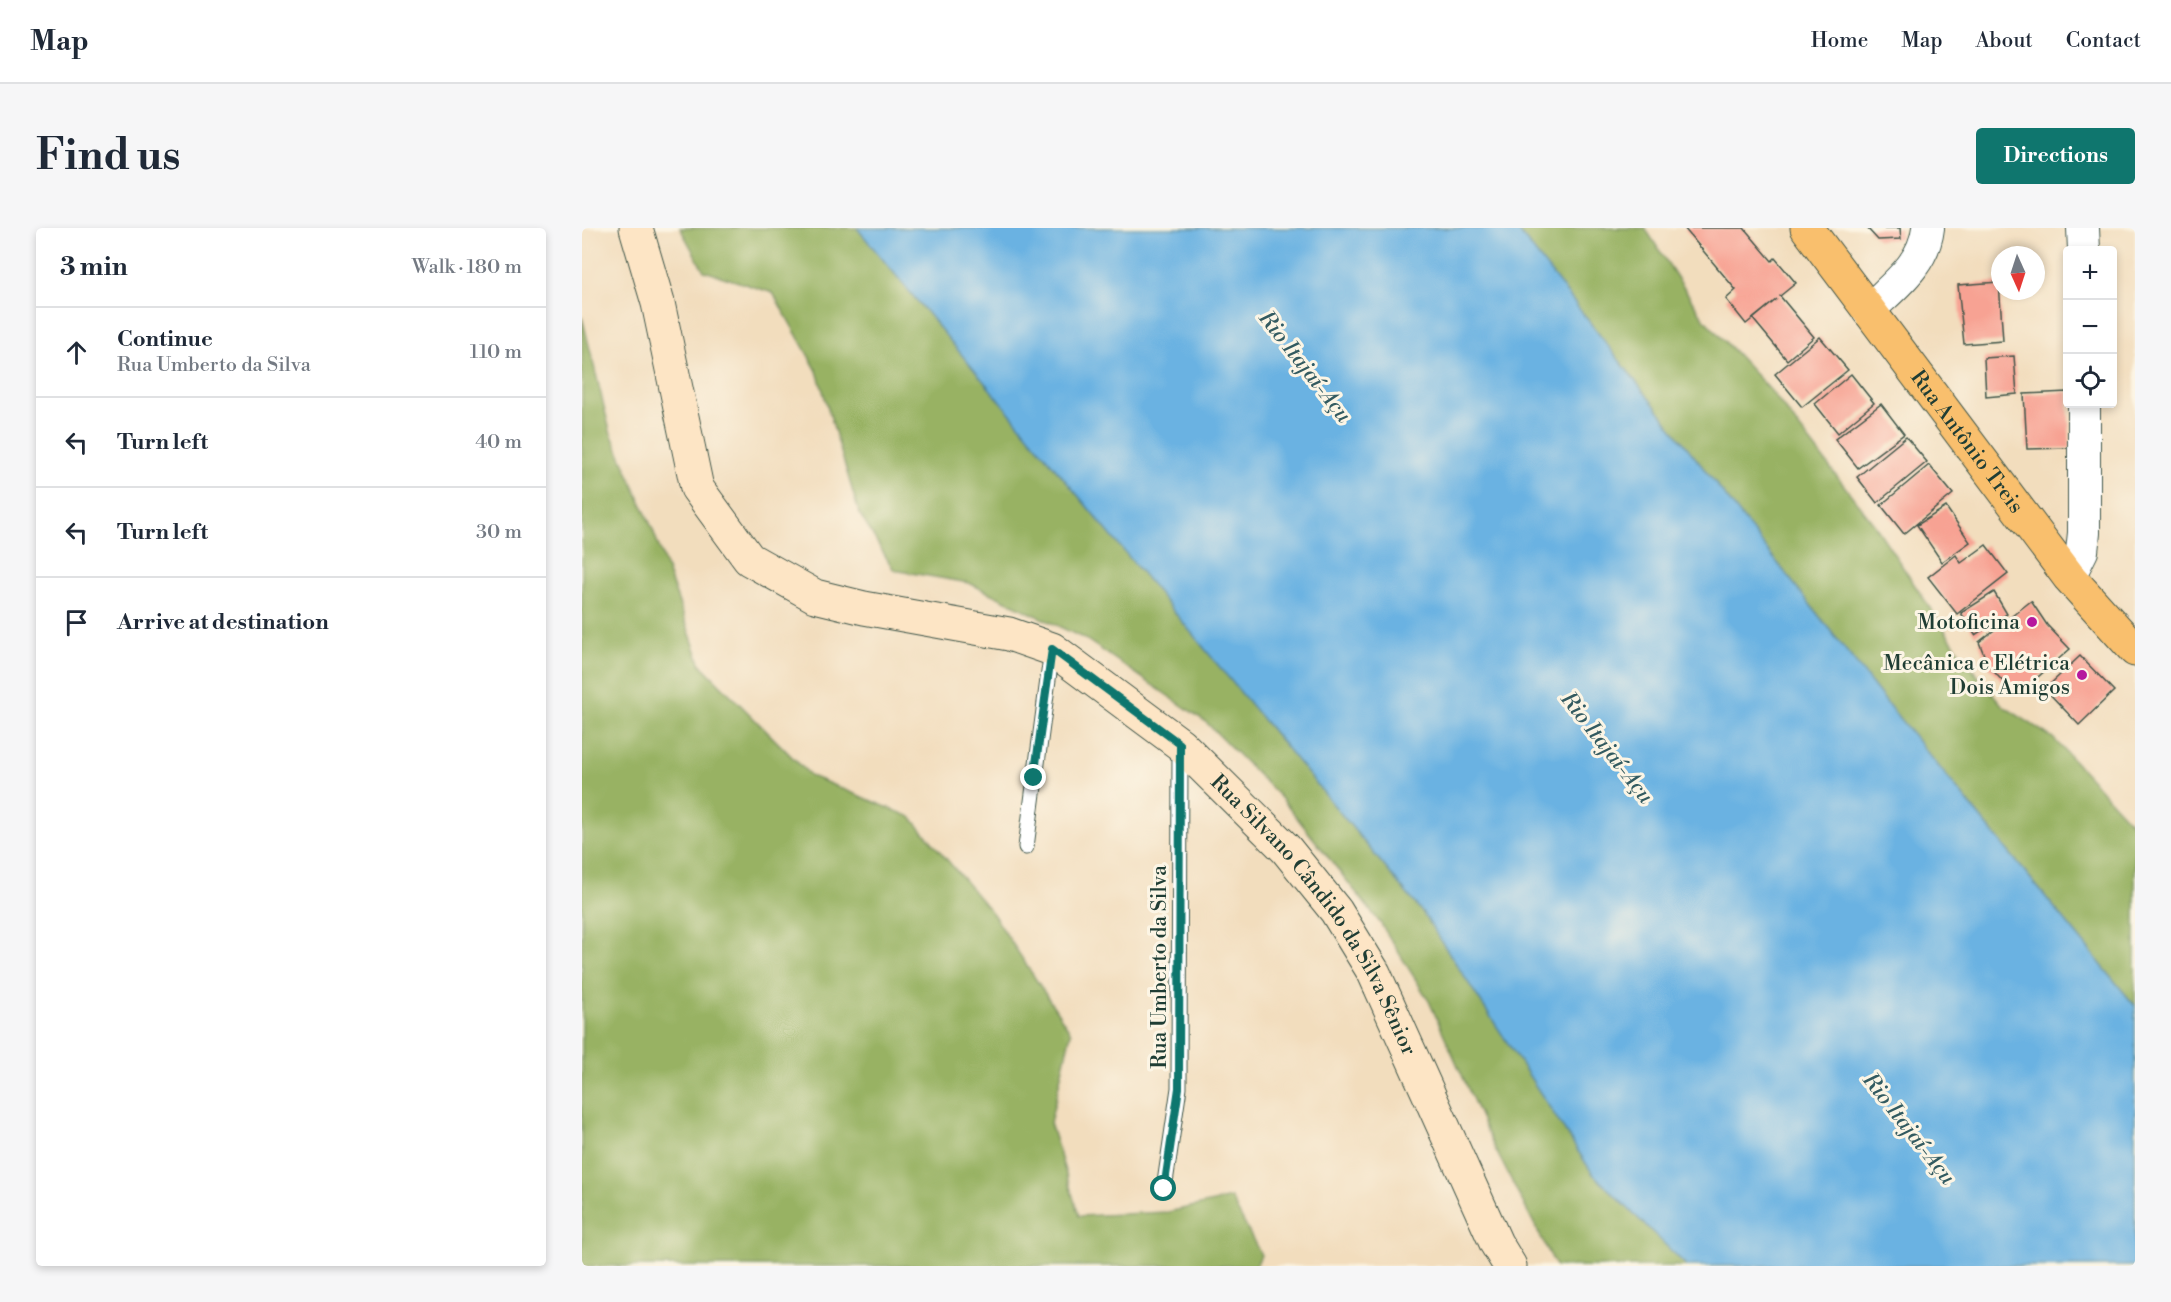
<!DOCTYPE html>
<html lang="en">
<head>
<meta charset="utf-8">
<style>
  body { margin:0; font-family:"Libre Bodoni",serif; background:#f6f6f7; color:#1f2937 }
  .controls { position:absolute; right:18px; top:18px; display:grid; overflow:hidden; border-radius:6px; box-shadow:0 3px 9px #0003 }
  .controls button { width:54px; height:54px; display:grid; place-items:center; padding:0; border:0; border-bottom:2px solid #e0e1e3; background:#fff; color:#1f2937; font:30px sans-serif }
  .compass { position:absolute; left:1409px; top:18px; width:54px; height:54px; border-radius:50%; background:#fff; box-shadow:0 3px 9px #0003; rotate:177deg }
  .stop { position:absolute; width:18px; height:18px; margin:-14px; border:4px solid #0f766e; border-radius:50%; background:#fff }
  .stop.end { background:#0f766e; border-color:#fff; box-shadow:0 2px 6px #0008 }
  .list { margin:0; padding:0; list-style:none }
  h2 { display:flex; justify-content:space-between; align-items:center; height:78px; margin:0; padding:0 24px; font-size:26px }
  h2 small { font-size:20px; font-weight:400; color:#747a83 }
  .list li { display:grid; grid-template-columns:39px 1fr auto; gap:18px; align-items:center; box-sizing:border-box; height:90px; padding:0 24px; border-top:2px solid #e0e1e3 }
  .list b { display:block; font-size:22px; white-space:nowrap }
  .list p { margin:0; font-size:20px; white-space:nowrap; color:#747a83 }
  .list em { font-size:20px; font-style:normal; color:#747a83 }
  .icon { flex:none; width:33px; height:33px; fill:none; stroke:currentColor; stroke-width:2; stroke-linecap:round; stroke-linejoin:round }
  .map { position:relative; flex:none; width:1553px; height:1038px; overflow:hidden; border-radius:6px }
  header { display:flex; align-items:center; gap:36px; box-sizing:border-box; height:84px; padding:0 30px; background:#fff; border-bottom:2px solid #e0e1e3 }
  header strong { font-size:28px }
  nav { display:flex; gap:33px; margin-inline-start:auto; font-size:21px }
  .intro { display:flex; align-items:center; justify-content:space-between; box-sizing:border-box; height:144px; padding:0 36px }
  h1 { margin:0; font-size:42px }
  .button { padding:15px 27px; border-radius:6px; background:#0f766e; color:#fff; font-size:21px; font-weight:700 }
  main { display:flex; gap:36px; padding:0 36px }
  aside { flex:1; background:#fff; border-radius:6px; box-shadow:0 3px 9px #0003 }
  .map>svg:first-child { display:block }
</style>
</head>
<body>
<header>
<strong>Map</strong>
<nav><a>Home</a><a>Map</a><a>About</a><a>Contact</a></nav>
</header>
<div class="intro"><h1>Find us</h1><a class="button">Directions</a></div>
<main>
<aside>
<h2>3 min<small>Walk · 180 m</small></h2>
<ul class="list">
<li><svg class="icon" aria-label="ahead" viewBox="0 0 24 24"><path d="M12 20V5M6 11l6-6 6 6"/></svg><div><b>Continue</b><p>Rua Umberto da Silva</p></div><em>110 m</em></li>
<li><svg class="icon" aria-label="left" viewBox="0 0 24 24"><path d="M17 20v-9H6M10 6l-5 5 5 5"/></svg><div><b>Turn left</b></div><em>40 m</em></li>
<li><svg class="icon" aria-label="left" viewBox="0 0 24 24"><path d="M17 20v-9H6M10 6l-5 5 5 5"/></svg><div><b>Turn left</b></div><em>30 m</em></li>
<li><svg class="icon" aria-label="arrive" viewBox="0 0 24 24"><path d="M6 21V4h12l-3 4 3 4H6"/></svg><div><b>Arrive at destination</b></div></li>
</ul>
</aside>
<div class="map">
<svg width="1553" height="1038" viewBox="0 0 1553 1038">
  <rect width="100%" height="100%" fill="#fcf5e5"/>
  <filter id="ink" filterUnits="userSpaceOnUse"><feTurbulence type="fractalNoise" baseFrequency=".0167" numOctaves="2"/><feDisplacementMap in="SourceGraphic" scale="12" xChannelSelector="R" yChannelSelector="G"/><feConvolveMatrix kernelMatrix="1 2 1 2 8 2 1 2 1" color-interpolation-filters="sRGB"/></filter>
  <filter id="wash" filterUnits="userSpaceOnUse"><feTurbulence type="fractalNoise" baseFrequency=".008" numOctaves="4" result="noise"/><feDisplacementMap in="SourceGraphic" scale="24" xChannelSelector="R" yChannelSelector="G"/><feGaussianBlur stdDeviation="1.35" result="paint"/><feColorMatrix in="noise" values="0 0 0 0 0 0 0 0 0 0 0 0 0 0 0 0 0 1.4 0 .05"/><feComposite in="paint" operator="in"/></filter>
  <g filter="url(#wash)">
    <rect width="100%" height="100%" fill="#f2ddbd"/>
    <path fill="#98b263" stroke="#5c784c" stroke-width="1.5" d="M98 0H275L841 685 1011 946 1105 1038H974L911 917 847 773 799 696 701 572 624 494 505 412 387 355 312 342 277 285 235 143 191 65 122 43Z
      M934 0H1063L1122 91 1189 163 1294 299 1384 434 1421 478 1471 510 1553 599V778L1308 479Z
      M0 89 28 203 71 302 119 437 229 548 329 589 411 686 489 805 468 895 497 988 586 984 649 970 679 1027 674 1038H0Z"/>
    <path fill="#6bb2e2" stroke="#45788b" stroke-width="1.5" d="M275 0H934L1308 479 1553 778V1038H1105L1011 946 841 685Z"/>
    <g id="blocks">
      <path fill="#f7a293" d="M1102 0H1162L1190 33 1193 30 1214 55 1198 68 1232 109 1205 132 1171 91 1195 71 1164 96 1144 71 1154 62Z
        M1285 0H1318L1319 11 1296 12Z
        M1417 54 1421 113 1382 116 1376 57Z
        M1238 109 1266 142 1220 179 1193 146Z
        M1432 128 1435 166 1404 169 1402 130Z
        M1269 146 1292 175 1256 205 1233 176Z
        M1486 164 1488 220 1445 221 1442 166Z
        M1299 176 1322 206 1276 240 1253 211Z
        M1324 209 1345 234 1295 275 1275 249Z
        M1347 237 1371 266 1322 306 1299 277Z
        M1364 279 1388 314 1360 334 1335 297Z
        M1404 317 1426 346 1375 386 1346 349 1374 327 1379 335Z
        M1412 364 1425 386 1393 407 1379 385Z
        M1449 373 1465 397 1488 421 1434 468 1406 437 1397 414Z
        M1498 428 1532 463 1497 497 1463 461Z"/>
    </g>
  </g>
  <g filter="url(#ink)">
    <use href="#blocks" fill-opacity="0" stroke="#3f5549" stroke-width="1.5"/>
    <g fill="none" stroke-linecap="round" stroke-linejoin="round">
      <g stroke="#3f5549" stroke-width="17">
        <path id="service" d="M444 619 470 421
          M582 961 597 860 598 518"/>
      </g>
      <g stroke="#3f5549" stroke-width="34">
        <path id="minor" d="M1501 0 1502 22
          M1286 83C1311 58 1342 37 1346 0
          M1487 349 1500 323 1502 305V176"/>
      </g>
      <g stroke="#3f5549" stroke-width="35">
        <g id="secondary">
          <path id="s1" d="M54 0 76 75 115 260 167 331 233 368 282 380 427 406 470 421 598 516 704 621 754 683 792 745 914 1015 928 1038"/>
        </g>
      </g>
      <g stroke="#3f5549" stroke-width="35">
        <g id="primary">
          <path id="s2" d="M1225 0 1487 349 1553 422"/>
        </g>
      </g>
      <use href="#service" stroke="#fff" stroke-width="15"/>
      <use href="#minor" stroke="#fff" stroke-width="32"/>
      <use href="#secondary" stroke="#fde5c5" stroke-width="33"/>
      <use href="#primary" stroke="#f9bf6d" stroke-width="33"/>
    </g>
  </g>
  <g fill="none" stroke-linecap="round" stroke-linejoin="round" filter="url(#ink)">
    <path stroke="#0f766e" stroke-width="8" d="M452 550 470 421 598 516 597 860 582 961"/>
  </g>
  <g fill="#b5179e" stroke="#fcf5e5" stroke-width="2">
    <circle cx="1450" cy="394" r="6"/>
    <circle cx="1500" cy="447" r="6"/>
  </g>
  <g text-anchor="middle" stroke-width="6" stroke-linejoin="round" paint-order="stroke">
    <g font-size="21" fill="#1f3d34" stroke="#fcf5e5">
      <text dy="7" stroke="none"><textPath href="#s2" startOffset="267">Rua Antônio Treis</textPath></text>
      <text dy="7" stroke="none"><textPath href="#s1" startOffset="1053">Rua Silvano Cândido da Silva Sênior</textPath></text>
      <text transform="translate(577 739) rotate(-90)" y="7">Rua Umberto da Silva</text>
    </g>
    <g font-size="21" fill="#1f3d34" stroke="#fcf5e5" text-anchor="end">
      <text x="1438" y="401">Motoficina</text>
      <text x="1488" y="442">Mecânica e Elétrica<tspan x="1488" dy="24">Dois Amigos</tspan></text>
    </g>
    <g font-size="22" font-style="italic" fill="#325a60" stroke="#fcf5e5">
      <text transform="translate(724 138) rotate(52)" y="8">Rio Itajaí-Açu</text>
      <text transform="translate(1026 519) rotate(52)" y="8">Rio Itajaí-Açu</text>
      <text transform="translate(1328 900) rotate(52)" y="8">Rio Itajaí-Açu</text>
    </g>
  </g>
</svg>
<div class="controls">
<button>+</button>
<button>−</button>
<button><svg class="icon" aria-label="locate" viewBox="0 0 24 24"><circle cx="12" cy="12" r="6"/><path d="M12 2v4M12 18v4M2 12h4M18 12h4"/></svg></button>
</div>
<svg class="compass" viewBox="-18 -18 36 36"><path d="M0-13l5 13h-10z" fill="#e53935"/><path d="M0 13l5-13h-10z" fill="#747a83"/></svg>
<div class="stop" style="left:582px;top:961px"></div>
<div class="stop end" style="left:452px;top:550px"></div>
</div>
</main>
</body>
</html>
